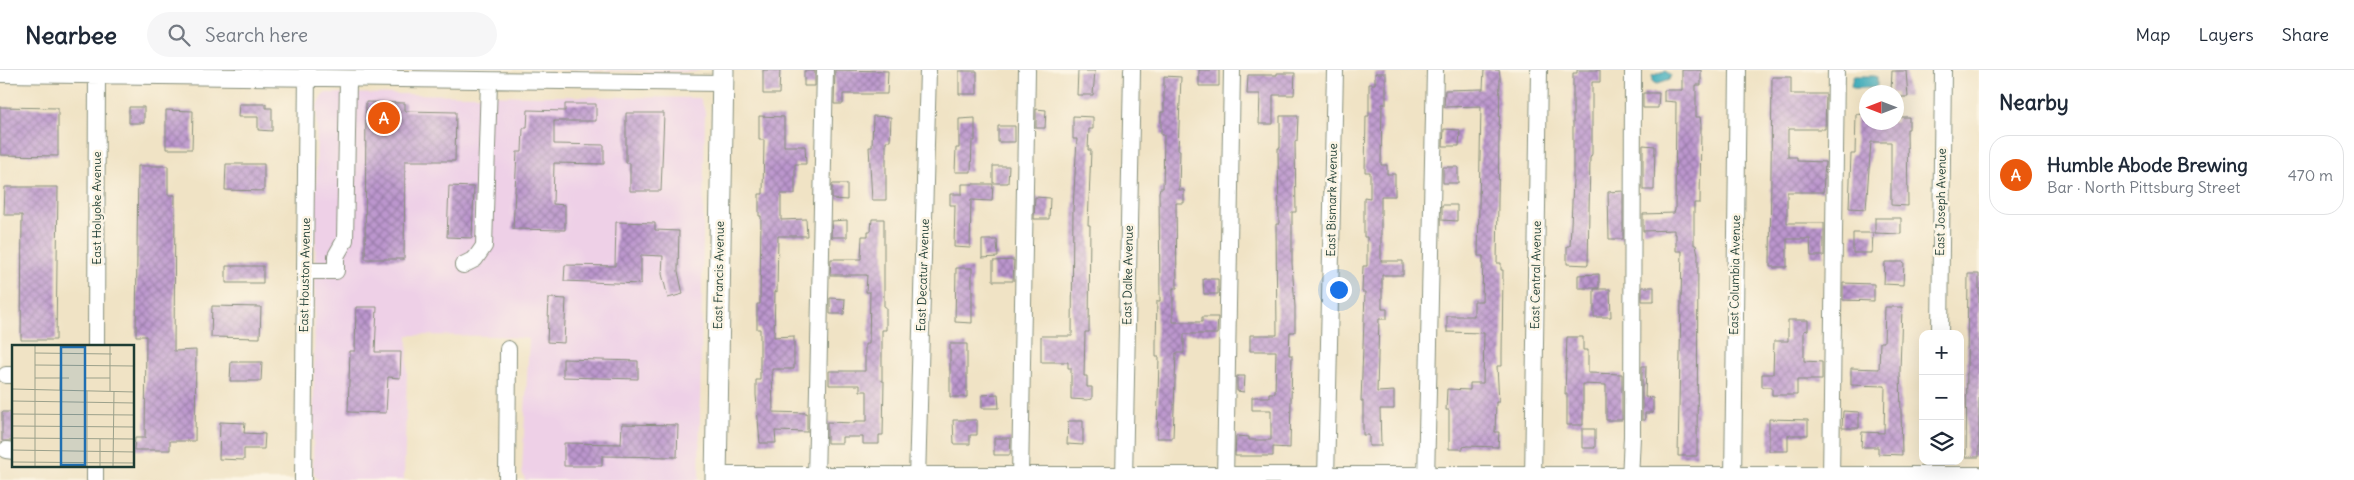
<!DOCTYPE html>
<html lang="en">
<head>
<meta charset="utf-8">
<style>
  body { margin:0; font-family:Delius,sans-serif; background:#f6f6f7; color:#1f2937 }
  .controls { position:absolute; right:15px; bottom:15px; display:grid; overflow:hidden; border-radius:10px; box-shadow:0 5px 20px #0002 }
  .controls button { width:45px; height:45px; display:grid; place-items:center; padding:0; border:0; border-bottom:1px solid #e0e1e3; background:#fff; color:#1f2937; font:25px sans-serif }
  .compass { position:absolute; left:1859px; top:15px; width:45px; height:45px; border-radius:50%; background:#fff; box-shadow:0 5px 20px #0002; rotate:270deg }
  .you { position:absolute; left:1338px; top:219px; width:18px; height:18px; margin:-12px; border:4px solid #fff; border-radius:50%; background:#1a73e8; box-shadow:0 0 0 8px #1a73e833 }
  .badge { display:grid; place-items:center; width:32px; height:32px; border-radius:50%; background:#ea580c; color:#fff; font-size:16px; font-weight:700 }
  .pin { position:absolute; translate:-50% -50%; border:2px solid #fff; box-shadow:0 1px 5px #0006 }
  .list { margin:0; padding:0; list-style:none }
  h2 { display:flex; justify-content:space-between; align-items:center; height:65px; margin:0; padding:0 20px; font-size:21px }
  h2 small { font-size:16px; font-weight:400; color:#747a83 }
  .list li { display:grid; grid-template-columns:32px 1fr auto; gap:15px; align-items:center; box-sizing:border-box; height:80px; margin:0 10px 10px; padding:0 10px; border:1px solid #e0e1e3; border-radius:20px }
  .list b { display:block; font-size:19px; white-space:nowrap }
  .list p { margin:0; font-size:16px; white-space:nowrap; color:#747a83 }
  .list em { font-size:16px; font-style:normal; color:#747a83 }
  .icon { flex:none; width:28px; height:28px; fill:none; stroke:currentColor; stroke-width:2; stroke-linecap:round; stroke-linejoin:round }
  .map { position:relative; flex:none; width:1979px; height:410px; overflow:hidden }
  header { display:flex; align-items:center; gap:30px; box-sizing:border-box; height:70px; padding:0 25px; background:#fff; border-bottom:1px solid #e0e1e3 }
  header strong { font-size:24px }
  nav { display:flex; gap:28px; margin-inline-start:auto; font-size:18px }
  .search { width:350px; height:45px; background:#f6f6f7; display:flex; align-items:center; gap:12px; box-sizing:border-box; padding:0 18px; border-radius:28px; color:#747a83; font-size:19px }
  main { display:flex }
  aside { flex:1; background:#fff }
  .map>svg:first-child { display:block }
</style>
</head>
<body>
<header>
<strong>Nearbee</strong>
<div class="search"><svg class="icon" aria-label="search" viewBox="0 0 24 24"><circle cx="10" cy="10" r="6"/><path d="M15 15l6 6"/></svg>Search here</div>
<nav><a>Map</a><a>Layers</a><a>Share</a></nav>
</header>
<main>
<div class="map">
<svg width="1979" height="410" viewBox="0 0 1979 410">
  <defs>
    <pattern id="building-cross-hatch" width="8" height="8" patternUnits="userSpaceOnUse" patternTransform="scale(1.25)"><rect width="8" height="8" fill="#bc96ce"/><path d="M0 0l8 8M0 8l8-8" fill="none" stroke="#987ca8"/></pattern>
  </defs>
  <rect width="100%" height="100%" fill="#fcf5e5"/>
  <filter id="ink" filterUnits="userSpaceOnUse"><feTurbulence type="fractalNoise" baseFrequency=".02" numOctaves="2"/><feDisplacementMap in="SourceGraphic" scale="10" xChannelSelector="R" yChannelSelector="G"/><feConvolveMatrix kernelMatrix="1 2 1 2 8 2 1 2 1" color-interpolation-filters="sRGB"/></filter>
  <filter id="wash" filterUnits="userSpaceOnUse"><feTurbulence type="fractalNoise" baseFrequency=".0096" numOctaves="4" result="noise"/><feDisplacementMap in="SourceGraphic" scale="20" xChannelSelector="R" yChannelSelector="G"/><feGaussianBlur stdDeviation="1.12" result="paint"/><feColorMatrix in="noise" values="0 0 0 0 0 0 0 0 0 0 0 0 0 0 0 0 0 1.4 0 .05"/><feComposite in="paint" operator="in"/></filter>
  <g filter="url(#wash)">
    <rect width="100%" height="100%" fill="#f0e3c5"/>
    <path fill="#eed0e7" d="M536 0H702L694 2Z
      M326 23 700 28 705 41 699 410H525L522 401 529 269 500 266 408 265 404 410H319L317 408 314 403 313 395 317 36 322 26Z"/>
    <path fill="#3fadbc" stroke="#2f7578" d="M1665 1 1671 5 1669 10 1657 14 1652 12V6Z
      M1853 6H1875L1877 7V16L1875 18H1853L1851 16Z"/>
    <g id="blocks">
      <path fill="url(#building-cross-hatch)" d="M763 0H780L779 24H763Z
        M835 0 888 1 887 24H843V34H834Z
        M1199 0H1219V16H1199Z
        M1484 0H1499L1500 6 1497 193H1501V200H1503L1502 284V296H1497L1499 332H1496L1495 362H1499L1498 377 1467 376 1463 377V379H1449V340H1446L1447 319 1470 320V313H1483L1484 263 1447 262V246H1474V231H1482L1483 186H1478L1481 36 1444 37 1445 20 1483 19Z
        M1577 0H1600V12H1592V84L1590 88 1588 195 1567 194V176H1570L1573 111V3H1577Z
        M1682 0H1701V15H1696V47H1700L1701 55 1700 133H1694V175H1696L1698 184 1697 386H1678L1682 181H1676V164H1674V160L1643 161V144L1674 143 1675 140 1676 32 1664 31V20H1682Z
        M804 1H815V16H804Z
        M959 1H977V24H959Z
        M1078 1H1095L1093 25H1077Z
        M1892 1H1906L1908 27H1896V22H1891Z
        M1277 3H1295L1294 25H1273V54H1259L1260 24H1247L1248 5H1277Z
        M1375 3H1386V34H1382L1381 95H1387V104H1395V126H1381V191H1403V205H1382V239H1387V249H1379L1377 322 1394 321V339H1380L1381 376H1369V365H1363V331H1361L1365 222H1362L1363 196H1367V167H1364V127L1370 128V102H1365L1366 46H1369V14H1375Z
        M1164 6 1181 7 1178 80H1180L1179 120H1184V133H1176L1177 218H1173V252H1202V247H1218L1217 264H1184V283H1176L1173 368H1157L1159 287H1156V273L1157 231H1160L1159 122 1160 118H1163L1164 65H1161V42H1164Z
        M1772 7H1791V24H1826L1825 59H1788V87H1797V91L1825 92 1823 122H1787V153H1824V186H1811L1810 169H1787V197H1770Z
        M1643 23H1659L1658 38H1643Z
        M366 32 405 33V41L456 42 455 91H405L404 189H365Z
        M239 34H266V38H272V61L258 60V47H238Z
        M565 34H596V51H554V74L604 75V94L554 93 553 134 565 135V160L513 159 517 82H522L523 58H527L528 40 565 41Z
        M0 37 58 38V86L0 85Z
        M129 37H144V53H129Z
        M1036 39 1046 40 1045 58H1036Z
        M166 40 193 41 192 79H166Z
        M626 43H664L661 121H630V93H626Z
        M1856 44 1866 45V52H1896V47H1909V59H1907L1908 136 1891 135V72H1871L1866 139 1849 138 1851 84H1855Z
        M759 46 784 47V76H805L806 94H795V124H781V150L806 149 807 166H778L777 222 775 221 774 267 794 266V299H772L773 342 807 343V362L775 361 776 373H760L756 325V310H760V259H757V234H760L761 146H759V124H763L764 70H759Z
        M873 46 891 47 890 71H886V130H872L869 77H872Z
        M1073 46 1093 47V59H1089L1088 80H1091L1088 155H1090L1089 262H1085L1084 306H1087V317H1092V329L1087 330 1071 329V298H1068V292H1041V266H1072L1073 139 1077 69H1073Z
        M1280 46H1298L1297 71H1295L1296 142H1292V193L1295 237V262H1290L1289 285H1292L1290 378 1273 377V386H1235L1236 366 1249 367V370H1271V340H1252V327H1269V323H1275L1276 281H1250V265H1277L1276 154H1279L1278 78H1280Z
        M975 48V71H972L971 102H955L956 78H959V49Z
        M998 56H1015V72H998Z
        M1444 59 1460 60 1459 76H1443Z
        M1643 75 1655 76 1654 120H1643Z
        M226 94H264V121L225 120Z
        M138 96H168V125H175L174 281 196 280 195 371H170V380H134L135 368H145L146 266H136Z
        M993 96H1009L1008 113H993Z
        M1443 97H1458V113H1443Z
        M832 114H847V130L832 129Z
        M962 114H993L992 131 971 130 970 178 954 177 955 135H950V124H962Z
        M449 116 474 117 472 168 447 167Z
        M5 117H58L56 270H21L22 145H4Z
        M1623 121V169H1609L1608 122Z
        M1035 127 1050 128 1049 149H1034Z
        M1442 135H1457V151L1442 150Z
        M1875 148H1901V164L1875 163Z
        M872 149H884V237H886V260H882V311H884L883 365H879V374H863V367H842V373H827V352L855 353V351H867V321H860V315H829V301H865V274H869L870 222H866L867 205H830L831 189H861L862 166H868V161H871Z
        M847 150V167H831L832 151Z
        M616 152 655 153V160L679 161 678 201 683 224 668 228 662 204 663 186 641 185V214L564 211 565 195 615 196Z
        M1853 163H1873L1872 183H1853Z
        M982 170H997L998 187 982 188Z
        M1014 190 1013 211H993V191Z
        M1885 192H1904L1903 215 1884 214Z
        M226 196H263V213H226Z
        M956 198H972V253L955 252Z
        M1599 204V218H1578V205Z
        M1968 204H1979V387H1966Z
        M1203 209H1218V224H1204Z
        M1843 213 1874 214V231L1843 230Z
        M1642 217H1654V231H1642Z
        M1594 219H1610L1611 247H1594Z
        M549 228 566 229 564 273 547 272Z
        M830 228 845 229 844 244H830Z
        M212 236 261 237 260 268 211 267Z
        M356 237H377L375 282H401L400 308 388 307 386 343 348 342 350 281H355Z
        M1885 237H1902L1900 301 1902 385 1878 384V377H1861L1862 362 1884 363 1885 316 1851 315V298L1879 299 1880 272H1884Z
        M1788 250H1808V260L1804 261V291L1822 292V310H1797V325H1772V317H1762V304H1773L1774 271H1788Z
        M1567 267H1583V280H1588V303L1622 304V350H1606V315L1583 314V355H1567V324H1565Z
        M950 274H967V327H950Z
        M563 289 638 291V309L563 307Z
        M231 292H262L261 311H230Z
        M1642 296H1646L1645 327 1653 328V343H1645V350H1642Z
        M1237 306H1245L1244 322 1237 321Z
        M998 324 999 338H982V325Z
        M1843 341 1859 342V358H1842Z
        M2 342H14V371H2Z
        M1769 349 1808 350V365H1788V381H1769Z
        M953 350H977V365H970V374H954Z
        M1068 351H1083V375L1067 374Z
        M220 352 245 353 244 363 265 364 264 379H244V390L219 389Z
        M622 354 678 355 677 387 602 386V396H564V373L621 374Z
        M1582 359H1595V378H1582Z
        M994 368H1011L1010 385H994Z"/>
    </g>
  </g>
  <g filter="url(#ink)">
    <use href="#blocks" fill-opacity="0" stroke="#88907c" stroke-width="1"/>
    <g fill="none" stroke-linecap="round" stroke-linejoin="round">
      <g stroke="#88907c" stroke-width="18">
        <path id="minor" d="M0 4 722 13
          M463 195 475 189 484 176 489 11
          M305 201H336V186L345 170 348 10
          M1940 264 1943 0
          M96 276 97 0
          M6 305H14
          M6 380 14 381
          M716 405H1979
          M95 410V396
          M303 410 307 0
          M507 410 508 279
          M816 410 825 0
          M917 410 928 0
          M1020 410 1027 0
          M1124 410 1132 0
          M1225 410 1232 0
          M1326 410 1335 0
          M1426 410 1435 0
          M1533 410 1539 0
          M1630 410 1632 366 1633 0
          M1733 410 1738 0
          M1831 410 1836 0"/>
      </g>
      <g stroke="#88907c" stroke-width="23">
        <path id="major" d="M716 410 723 0"/>
      </g>
      <use href="#minor" stroke="#fff" stroke-width="16"/>
      <use href="#major" stroke="#fff" stroke-width="21"/>
    </g>
  </g>
  <g text-anchor="middle" stroke-width="5" stroke-linejoin="round" paint-order="stroke">
    <g font-size="12" fill="#1f3d34" stroke="#fcf5e5">
      <text transform="translate(1332 130) rotate(-89)" y="4">East Bismark Avenue</text>
      <text transform="translate(1941 132) rotate(-89)" y="4">East Joseph Avenue</text>
      <text transform="translate(97 138) rotate(-90)" y="4">East Holyoke Avenue</text>
      <text transform="translate(305 205) rotate(-89)" y="4">East Houston Avenue</text>
      <text transform="translate(719 205) rotate(-89)" y="4">East Francis Avenue</text>
      <text transform="translate(923 205) rotate(-88)" y="4">East Decatur Avenue</text>
      <text transform="translate(1128 205) rotate(-89)" y="4">East Dalke Avenue</text>
      <text transform="translate(1536 205) rotate(-89)" y="4">East Central Avenue</text>
      <text transform="translate(1735 205) rotate(-89)" y="4">East Columbia Avenue</text>
    </g>
  </g>
  <g transform="translate(12 275)">
    <rect width="122" height="122" fill="#f0e3c5"/>
    <path fill="none" stroke="#9ca18b" stroke-width="1" d="M23 0V122M23 8 100 9M23 20 123 21M23 33H57M73 33H98M0 44 123 47M48 45 49 0M73 45V0M98 46V0M0 56 123 58M0 69 123 70M0 81 123 82M0 93 123 94M0 105 123 107M0 117 123 118M49 122V45M75 122V46M88 122V94M101 122 102 46"/>
    <path fill="#1f6fb2" fill-opacity="0.15" stroke="#1f6fb2" stroke-width="2.5" d="M49 2H73V120H49Z"/>
    <rect width="122" height="122" fill="none" stroke="#1f3d34" stroke-width="2.5"/>
  </g>
</svg>
<div class="controls">
<button>+</button>
<button>−</button>
<button><svg class="icon" aria-label="layers" viewBox="0 0 24 24"><path d="M12 4l9 5-9 5-9-5zM3 14l9 5 9-5"/></svg></button>
</div>
<svg class="compass" viewBox="-18 -18 36 36"><path d="M0-13l5 13h-10z" fill="#e53935"/><path d="M0 13l5-13h-10z" fill="#747a83"/></svg>
<div class="you"></div>
<div class="pin badge" style="left:384px;top:48px">A</div>
</div>
<aside>
<h2>Nearby<small></small></h2>
<ul class="list">
<li><span class="badge">A</span><div><b>Humble Abode Brewing</b><p>Bar · North Pittsburg Street</p></div><em>470 m</em></li>
</ul>
</aside>
</main>
</body>
</html>
